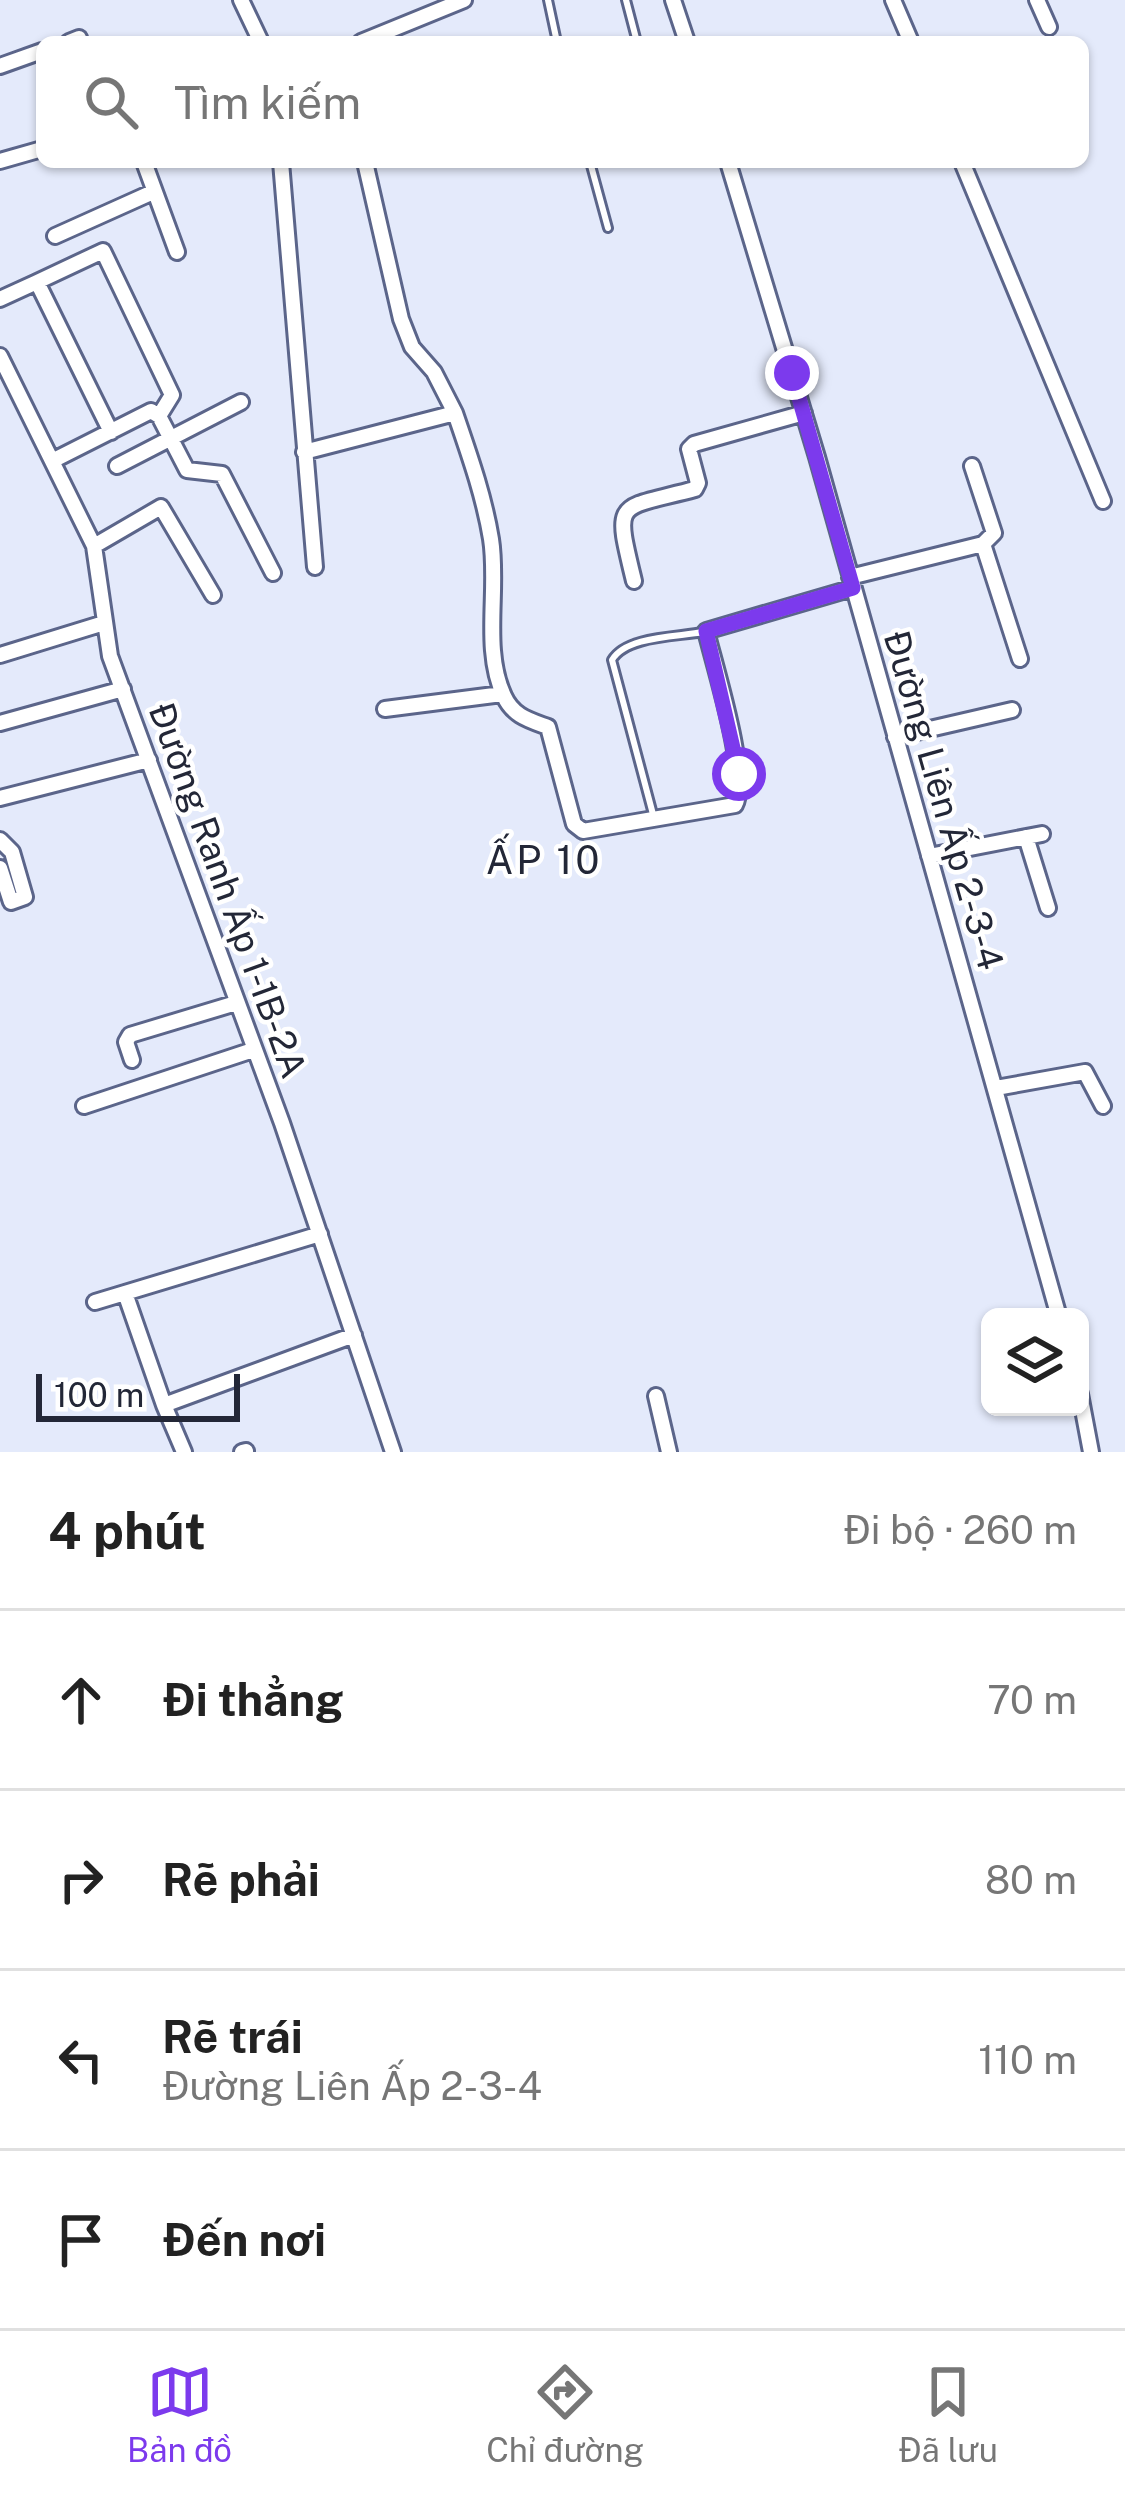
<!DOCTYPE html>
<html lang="vi">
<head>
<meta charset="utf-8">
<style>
  body { margin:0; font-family:"Public Sans",sans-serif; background:#f6f6f6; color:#222 }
  .controls { position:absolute; right:36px; bottom:36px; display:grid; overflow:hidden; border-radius:18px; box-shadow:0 3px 9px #0004 }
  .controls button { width:108px; height:108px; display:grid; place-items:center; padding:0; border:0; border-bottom:3px solid #e0e0e0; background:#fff; color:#222; font:60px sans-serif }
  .scale { position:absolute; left:36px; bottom:30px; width:204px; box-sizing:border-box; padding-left:12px; border:6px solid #232737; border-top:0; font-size:33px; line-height:42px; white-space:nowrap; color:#232737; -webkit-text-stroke:9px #fff; paint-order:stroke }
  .stop { position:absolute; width:36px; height:36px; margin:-27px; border:9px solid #7c3aed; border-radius:50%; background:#fff }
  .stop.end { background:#7c3aed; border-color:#fff; box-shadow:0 3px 12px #0008 }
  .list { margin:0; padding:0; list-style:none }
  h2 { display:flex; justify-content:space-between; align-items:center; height:156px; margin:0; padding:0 48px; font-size:51px }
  h2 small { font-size:39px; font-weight:400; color:#767676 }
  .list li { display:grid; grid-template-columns:78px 1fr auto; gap:36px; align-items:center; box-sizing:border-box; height:180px; padding:0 48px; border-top:3px solid #e0e0e0 }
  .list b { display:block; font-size:45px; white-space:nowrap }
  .list p { margin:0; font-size:39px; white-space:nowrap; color:#767676 }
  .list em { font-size:39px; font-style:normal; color:#767676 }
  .icon { flex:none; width:66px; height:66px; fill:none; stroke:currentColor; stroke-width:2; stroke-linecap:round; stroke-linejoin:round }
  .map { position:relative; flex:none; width:1125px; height:1452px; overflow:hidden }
  .search { position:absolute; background:#fff; box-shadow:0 3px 9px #0004; left:36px; right:36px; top:36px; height:132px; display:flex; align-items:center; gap:30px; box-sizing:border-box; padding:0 42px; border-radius:18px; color:#767676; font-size:45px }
  .sheet { height:876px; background:#fff }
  nav { display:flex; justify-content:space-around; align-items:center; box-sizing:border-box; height:168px; border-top:3px solid #e0e0e0; background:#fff; font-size:33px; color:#767676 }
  nav a { display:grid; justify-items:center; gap:6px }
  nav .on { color:#7c3aed }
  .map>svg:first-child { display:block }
</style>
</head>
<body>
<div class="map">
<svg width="1125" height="1452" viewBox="0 0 1125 1452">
  <rect width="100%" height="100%" fill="#e4eafb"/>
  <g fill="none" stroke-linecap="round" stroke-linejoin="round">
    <g stroke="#5b658a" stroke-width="12">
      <path id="lane" d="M548 0 557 42
        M626 0 637 42
        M590 162 608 228
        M654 818 612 660C626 636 677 637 703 632"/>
    </g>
    <g stroke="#5b658a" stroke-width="20">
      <path id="street" d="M241 0 261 42
        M673 0 687 42
        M893 0 911 42
        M1037 0 1049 27
        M69 42 79 38
        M361 42 464 0
        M0 66 42 51
        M0 161 42 149
        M144 162 177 252
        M281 162 315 567
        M728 162 817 457 1059 1317
        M962 162 1103 501
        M55 236 153 192
        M0 299 37 282
        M0 356 94 546 110 656 282 1123 393 1452
        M455 413C469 454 484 496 491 539 499 589 482 649 504 696 513 716 529 720 548 727L574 824 583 831 735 805C750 779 714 664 706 631L853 588
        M111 432 37 282 103 251 172 395 159 416
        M304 452 455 413 434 372 412 347 401 319 365 162
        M52 461 151 411 159 416 187 470 222 474 273 573
        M117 466 241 402
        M972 466 994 533 983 544
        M94 546 161 507 213 595
        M850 577 983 544 1020 659
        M634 581C614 498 615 510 695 489L698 483 689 449 694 444 804 413
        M0 655 104 623
        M385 709 502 694
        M0 723 123 689
        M895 737 1012 710
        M0 798 149 760
        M1026 837 1048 908
        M0 840 12 852 25 897 11 902 0 868
        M929 856 1042 834
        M132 1060 126 1042 130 1035 236 1003
        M996 1088 1085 1072 1103 1106
        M84 1106 253 1050
        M125 1293 164 1405
        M95 1302 320 1234
        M1080 1394 1091 1452
        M656 1396 669 1452
        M184 1452 164 1405 354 1335
        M242 1452 246 1451"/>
    </g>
    <use href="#lane" stroke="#fff" stroke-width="6"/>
    <use href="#street" stroke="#fff" stroke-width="14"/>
  </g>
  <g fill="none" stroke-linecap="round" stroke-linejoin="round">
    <path stroke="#7c3aed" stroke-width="15" d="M739 774 706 631 853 588 792 373"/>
  </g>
  <g text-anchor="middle" stroke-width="9" stroke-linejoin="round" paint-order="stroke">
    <g font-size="36" fill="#232737" stroke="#fff">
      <text transform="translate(944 800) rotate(74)" y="13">Đường Liên Ấp 2-3-4</text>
      <text transform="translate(228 890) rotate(70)" y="13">Đường Ranh Ấp 1-1B-2A</text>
    </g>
    <g font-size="39" letter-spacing="3" fill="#232737" stroke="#fff">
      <text x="544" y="874">ẤP 10</text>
    </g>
  </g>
</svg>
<div class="controls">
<button><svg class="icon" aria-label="layers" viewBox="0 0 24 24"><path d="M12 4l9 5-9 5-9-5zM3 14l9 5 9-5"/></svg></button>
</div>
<div class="scale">100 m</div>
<div class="stop" style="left:739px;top:774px"></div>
<div class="stop end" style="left:792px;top:373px"></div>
<div class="search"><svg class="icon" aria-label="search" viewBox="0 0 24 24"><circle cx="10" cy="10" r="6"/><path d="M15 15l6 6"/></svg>Tìm kiếm</div>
</div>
<section class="sheet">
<h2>4 phút<small>Đi bộ · 260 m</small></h2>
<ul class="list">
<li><svg class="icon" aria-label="ahead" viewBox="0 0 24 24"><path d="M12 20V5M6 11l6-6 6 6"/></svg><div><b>Đi thẳng</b></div><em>70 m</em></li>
<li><svg class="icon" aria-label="right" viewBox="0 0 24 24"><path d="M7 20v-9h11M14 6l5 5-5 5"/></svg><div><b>Rẽ phải</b></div><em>80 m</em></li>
<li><svg class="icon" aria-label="left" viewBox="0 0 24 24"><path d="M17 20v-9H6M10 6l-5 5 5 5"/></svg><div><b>Rẽ trái</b><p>Đường Liên Ấp 2-3-4</p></div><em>110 m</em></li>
<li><svg class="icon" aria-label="arrive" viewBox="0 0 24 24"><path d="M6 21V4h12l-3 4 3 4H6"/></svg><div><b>Đến nơi</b></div></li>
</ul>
</section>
<nav>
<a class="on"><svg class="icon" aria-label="map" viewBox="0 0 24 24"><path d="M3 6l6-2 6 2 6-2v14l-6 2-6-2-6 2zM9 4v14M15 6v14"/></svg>Bản đồ</a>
<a><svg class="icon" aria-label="directions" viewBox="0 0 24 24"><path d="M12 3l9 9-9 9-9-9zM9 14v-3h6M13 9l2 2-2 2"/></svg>Chỉ đường</a>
<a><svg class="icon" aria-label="saved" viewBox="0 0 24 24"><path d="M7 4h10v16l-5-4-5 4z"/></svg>Đã lưu</a>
</nav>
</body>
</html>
